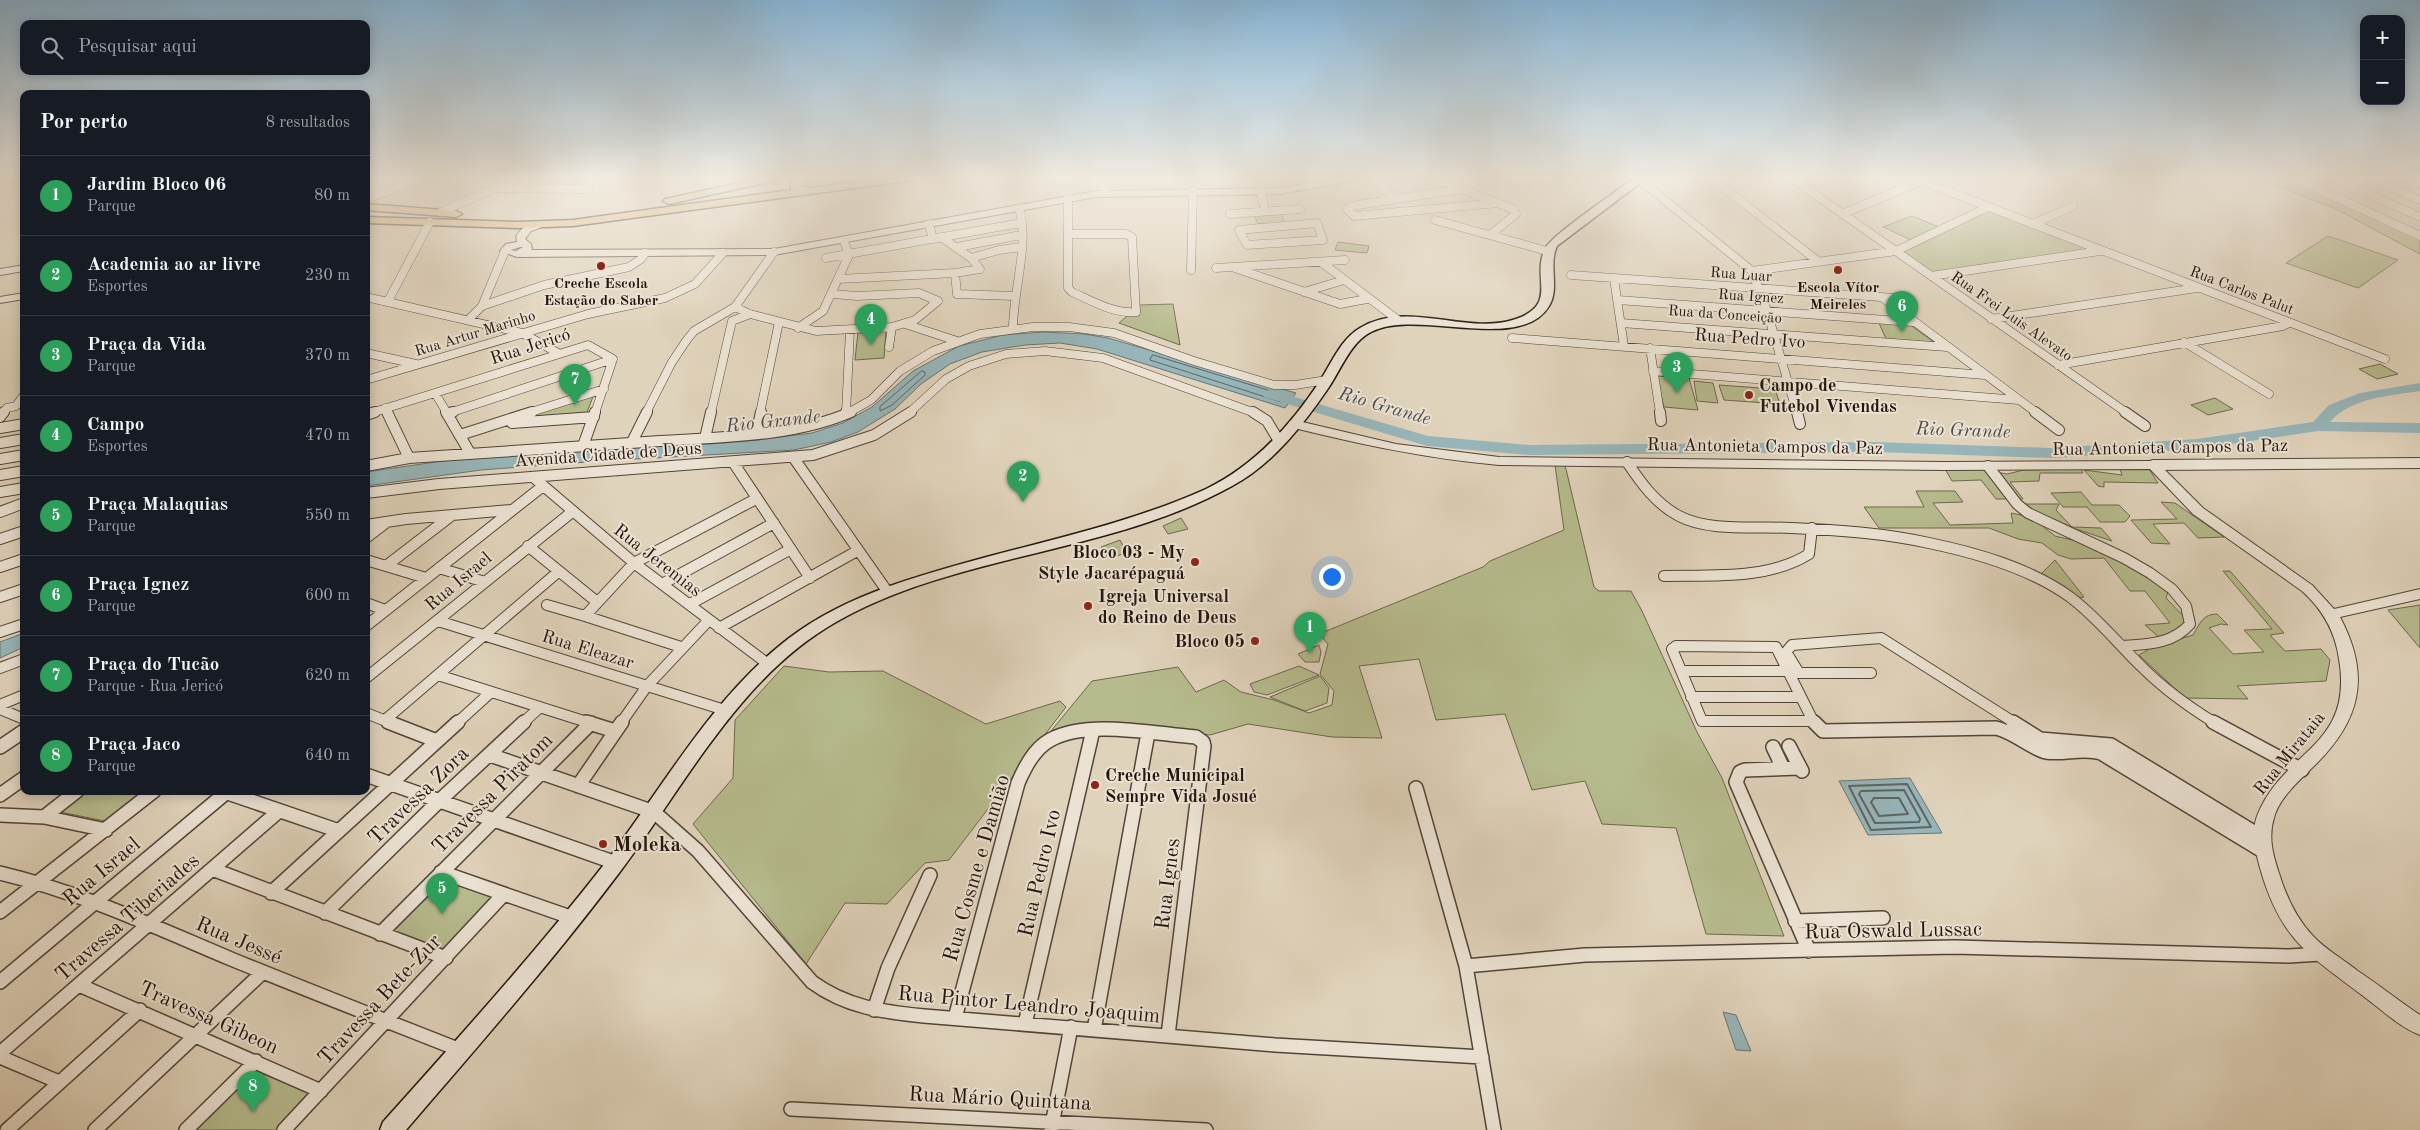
<!DOCTYPE html>
<html lang="pt">
<head>
<meta charset="utf-8">
<style>
  body { margin:0; font-family:"Old Standard TT",serif; background:#242831; color:#f1f3f6 }
  .controls { position:absolute; right:15px; top:15px; display:grid; overflow:hidden; border-radius:10px; box-shadow:0 2px 12px #0003 }
  .controls button { width:45px; height:45px; display:grid; place-items:center; padding:0; border:0; border-bottom:1px solid #363941; background:#171b24; color:#f1f3f6; font:25px sans-serif }
  .you { position:absolute; left:1331px; top:576px; width:18px; height:18px; margin:-12px; border:4px solid #fff; border-radius:50%; background:#1a73e8; box-shadow:0 0 0 8px #1a73e833 }
  .badge { display:grid; place-items:center; width:32px; height:32px; border-radius:50%; background:#0f766e; color:#fff; font-size:16px; font-weight:700 }
  .pin { position:absolute; translate:-50% -41px; filter:drop-shadow(0 1px 2px #0008) }
  .pin::after { content:''; position:absolute; top:26px; width:18px; height:15px; background:inherit; clip-path:polygon(0 0,100% 0,50% 100%) }
  .list { margin:0; padding:0; list-style:none }
  h2 { display:flex; justify-content:space-between; align-items:center; height:65px; margin:0; padding:0 20px; font-size:21px }
  h2 small { font-size:16px; font-weight:400; color:#9ea1a6 }
  .list li { display:grid; grid-template-columns:32px 1fr auto; gap:15px; align-items:center; box-sizing:border-box; height:80px; padding:0 20px; border-top:1px solid #363941 }
  .list b { display:block; font-size:19px; white-space:nowrap }
  .list p { margin:0; font-size:16px; white-space:nowrap; color:#9ea1a6 }
  .list em { font-size:16px; font-style:normal; color:#9ea1a6 }
  .icon { flex:none; width:28px; height:28px; fill:none; stroke:currentColor; stroke-width:2; stroke-linecap:round; stroke-linejoin:round }
  .map { position:relative; flex:none; width:2420px; height:1130px; overflow:hidden }
  .search { position:absolute; background:#171b24; box-shadow:0 2px 12px #0003; left:20px; top:20px; width:350px; height:55px; display:flex; align-items:center; gap:12px; box-sizing:border-box; padding:0 18px; border-radius:10px; color:#9ea1a6; font-size:19px }
  .panel { position:absolute; background:#171b24; box-shadow:0 2px 12px #0003; left:20px; top:90px; width:350px; height:705px; border-radius:10px }
  .map>svg:first-child { display:block }
</style>
</head>
<body>
<div class="map">
<svg width="2420" height="1130" viewBox="0 0 2420 1130">
  <rect width="100%" height="100%" fill="#e0d3bb"/>
  <filter id="stains"><feTurbulence type="fractalNoise" baseFrequency=".004" numOctaves="4"/><feColorMatrix values="0 0 0 0 .2 0 0 0 0 .09 0 0 0 0 .02 0 0 0 .5 -.17"/></filter>
  <radialGradient id="worn" r=".72"><stop offset=".6" stop-color="#630" stop-opacity="0"/><stop offset="1" stop-color="#630" stop-opacity=".3"/></radialGradient>
  <path fill="#b6bb8d" stroke="#6c684c" d="M523 177H582L581 187H510L509 184Z
    M825 177H881L799 186 797 182Z
    M2252 177H2289L2403 230 2420 238V254L2334 208Z
    M1989 208 2097 249 1932 273 1897 249Z
    M1279 209 1285 223 1258 224 1252 211Z
    M1912 216 1939 227 1911 240 1883 227Z
    M2328 236 2398 260 2358 288 2286 263Z
    M1338 242 1369 246 1367 253 1335 250Z
    M1173 304 1180 345 1119 323 1140 305Z
    M1878 321 1909 324 1934 342 1887 341Z
    M886 330 884 358 855 360 858 332Z
    M2380 364 2398 374 2377 379 2359 369Z
    M1656 376 1689 378 1698 410 1664 407Z
    M1694 381 1713 383 1718 403 1697 401Z
    M1719 385 1775 389 1780 404 1724 400Z
    M594 394 586 415 509 420Z
    M2215 398 2233 409 2208 415 2191 405Z
    M1555 465H1565L1594 587 1599 591H1631L1642 611 1697 732 1722 778 1784 936 1706 934 1676 828 1602 824 1585 781 1532 790 1505 714 1436 720 1419 659 1359 666 1382 738 1332 737 1248 724 1210 735 1102 726 1051 731 1092 681 1178 667 1196 692 1224 680 1241 692 1274 700 1309 713 1332 705 1334 691 1320 674 1328 644 1319 634 1483 567 1490 561 1564 530Z
    M1945 469H1978L2007 474 2024 470 2081 469 2083 473H2040L2039 481 2010 482 2023 499H1996L1981 480 1952 481Z
    M2120 469H2149L2158 483 2104 482V487L2098 486 2084 470 2122 475Z
    M1916 491H1955L1963 502 1933 503 1950 525 2013 523 2011 513 2031 517 2055 536 2089 544 2114 555 2168 592 2166 598 2188 621 2187 626 2162 640 2145 625 2170 623 2145 591H2130L2104 558 2071 559 2058 555 2042 543 2018 539 1989 528H1879L1864 507H1924Z
    M2081 492 2092 505H2119L2130 516 2125 522H2100L2087 507H2063L2051 493Z
    M2161 502 2175 503 2224 537 2198 538 2184 523 2153 524 2170 544 2151 543 2131 520 2177 519Z
    M2019 504H2059L2056 510 2072 527 2101 528 2112 541 2076 529Z
    M1181 518 1188 529 1168 534 1163 526Z
    M1120 540 1127 553 1109 558 1101 547Z
    M2055 560 2084 597 2080 598 2041 574Z
    M2223 571H2230L2284 633 2270 635 2285 651 2321 649 2330 660 2326 681 2237 686 2248 699 2185 698 2139 655 2153 647 2193 635C2200 623 2203 614 2217 614L2228 625 2221 624 2209 628 2233 654 2264 652 2244 630 2272 629Z
    M2420 605V648L2388 610Z
    M1319 645 1321 652 1319 662H1305L1298 654Z
    M784 666 829 672 883 671 986 724 1060 701 1066 707 949 860 925 863 887 904 845 903 806 964 693 824 733 778 735 720Z
    M1299 666 1319 675 1267 695 1254 692 1250 684Z
    M1320 676 1329 688 1327 703 1305 711 1270 697Z
    M80 791H149L110 822 55 811Z
    M441 876 497 897 443 954 386 932Z
    M254 1067 314 1094 280 1130H191Z"/>
  <path fill="#97b6ba" stroke="#697574" d="M1044 332 1084 334 1108 338 1296 393 1285 408 1097 349 1060 343 1025 345 982 352 950 364 921 384 895 409 858 432 831 442 794 450 601 461 481 470 366 486V472L471 457 756 440 812 433 843 423 872 407 913 371 959 346 1003 335Z
    M24 633V647L0 658V642Z
    M1910 778 1942 833 1868 835 1839 781Z
    M1723 1012 1736 1015 1751 1051 1736 1050Z"/>
  <g fill="none" stroke-linecap="round" stroke-linejoin="round">
    <path stroke="#5d6563" stroke-width="1" d="M1153 355 1284 395 1286 398 1281 402 1150 360Z
      M922 371 925 372V375L892 405 880 411V407Z"/>
    <path stroke="#5d6563" stroke-width="2" d="M1907 784 1931 827 1871 830 1849 786Z
      M1904 790 1920 819 1919 822 1875 823 1859 794 1861 791Z
      M1874 798H1899L1908 814 1879 816 1871 802Z"/>
    <path fill="#97b6ba" fill-rule="evenodd" d="M2420 383V391C2390 396 2352 397 2330 422L2420 423V433L2318 431 2197 449 2051 458 1876 452 1530 455 1427 446 1264 397 1262 394 1269 390 1274 391 1428 436 1530 445 1876 442 2051 448 2197 439 2313 422 2329 405 2360 393Z"/>
    <g stroke="#524438" stroke-width="9">
      <path id="minor-far2" d="M1099 177 1106 193
        M1371 177 1395 199
        M1710 177 1819 262
        M1790 177 2127 413
        M1911 177 2385 359
        M2293 177 2420 236
        M2330 177 2420 217
        M2367 177 2420 200
        M2406 177 2420 183
        M1640 180 1752 271
        M1444 182 1513 209
        M366 183 381 177
        M494 188 588 189 589 177
        M1460 189 1352 206 1347 209 1354 216 1498 203
        M1261 191 1265 211
        M366 199 427 177
        M1068 199V288L1072 292C1092 301 1114 314 1136 312L1132 237 1126 234H1069
        M441 212 519 177
        M1230 214 1300 209
        M1842 214 1921 181
        M1435 220 1547 251
        M1317 223 1323 240 1247 245 1239 230Z
        M929 224 933 239
        M2033 224 2073 206
        M1490 235 1516 214
        M957 247 1021 235
        M826 258 1021 223
        M971 258 999 250 1021 247
        M1321 262 1398 320
        M1232 267 1340 304 1367 299
        M1216 268 1345 260
        M1191 270 1193 191
        M1752 271 1896 251 1988 207
        M1752 271 1767 311 1797 413
        M955 273 957 294 1014 296
        M1571 275 1909 299
        M1931 276 2100 251
        M838 279 955 273 980 269 971 258 941 237
        M1614 279 1624 346
        M1304 292 1344 280
        M366 297 522 333 558 353
        M1883 298 2037 413
        M1618 300 1913 322
        M388 301 430 222
        M482 306 544 285 629 267 641 259 645 253
        M735 307 750 314 816 331 892 327 915 320 938 301 919 293 857 296 833 294
        M469 319 482 306 505 251
        M1991 319 2197 288
        M1621 323 1947 347
        M905 324 957 341
        M798 328 823 311 849 255 844 241
        M1013 328C1013 291 1030 243 1019 208
        M1512 338 1985 375
        M2184 342 2269 394
        M889 347 892 327
        M1650 348 1660 413
        M366 353 416 364
        M2058 365 2283 326 2289 323
        M1653 371 2019 400
        M366 380 588 314 665 298 695 284 723 253
        M435 393 447 413
        M385 408 388 413
        M3 413 7 408 16 406 24 395
        M371 413 588 345 613 359 595 413
        M449 413 613 359
        M528 413 604 389
        M646 413 672 362 686 341 694 331 735 307 774 252
        M711 413 732 321 750 314
        M760 413 779 322
        M846 413 850 330
        M848 413 871 400 900 371 933 351 980 334 1033 327H1069L1114 333 1194 361 1274 385H1295L1327 380
        M909 413 946 379 969 366 1006 354 1045 351 1103 358 1255 413"/>
    </g>
    <g stroke="#524438" stroke-width="12">
      <path id="minor-far1" d="M387 412 409 458
        M446 412 470 453
        M1253 412 1267 421 1279 441
        M1660 412 1661 421
        M1797 412 1800 424
        M2035 412 2059 430
        M2125 412 2145 426
        M447 414 453 412
        M846 414V412
        M366 415 375 412
        M0 417 4 412
        M512 423 594 417
        M0 428 24 424
        M756 434 761 412
        M460 435 532 412
        M705 438 711 412
        M632 442 647 412
        M0 443 24 439
        M583 446 595 412
        M793 457 887 591
        M0 459 24 455
        M733 462 810 578
        M1627 462C1641 483 1656 504 1679 516 1709 532 1756 526 1791 528 1837 530 1884 533 1929 543 1977 553 2030 568 2070 597 2097 617 2118 644 2143 668 2164 689 2189 707 2215 723
        M2153 465 2420 463
        M366 466 409 458C493 452 576 447 660 441 722 437 794 437 851 412
        M1988 466 2017 504 2028 513 2124 558 2150 573 2172 589 2186 606 2190 624C2173 644 2148 644 2123 646
        M0 475 24 471
        M533 477 634 563 768 664
        M0 492 24 488
        M366 493 439 484 813 455 874 435 911 412
        M0 512 24 503
        M366 525 406 519 511 510
        M366 538 387 522
        M0 539 24 531
        M528 546 597 602
        M366 560 426 578
        M386 566 451 516
        M0 567 24 559
        M439 568 485 582
        M1664 576C1711 575 1768 580 1809 554L1812 528
        M662 584 774 523
        M0 597 24 589
        M366 603 385 610
        M690 604 791 549
        M547 605 585 616
        M438 621 728 711
        M366 626 543 486
        M719 628 857 551
        M0 632 24 624
        M1676 646 1776 647 1813 721H1702L1672 649Z
        M681 647 585 616 634 563 756 499
        M0 668 24 659
        M1681 671H1788
        M1871 673H1799L1786 652 1792 645 1881 638 2015 723
        M438 675 590 723
        M366 678 572 512
        M1691 697H1801
        M0 705 24 695
        M0 709 24 719
        M366 713 391 723
        M385 720 558 572
        M1813 721 1814 723
        M457 723 491 692
        M523 723 540 707
        M621 723 647 686 709 620"/>
    </g>
    <g stroke="#524438" stroke-width="16">
      <path id="minor" d="M388 722 437 741
        M586 722 615 731
        M1814 722 1823 731 1996 728C2014 732 2032 749 2046 752 2064 755 2083 747 2101 753L2264 852
        M2013 722 2040 739 2111 745 2262 837
        M2213 722 2302 770
        M1789 746 1802 771
        M0 747 24 731
        M1773 747 1783 768
        M490 755 654 812 698 851 812 982C846 1007 883 1012 924 1016L1275 1045 1482 1057
        M1800 768 1745 770 1740 772 1736 782 1809 951
        M366 775 616 863
        M578 786 622 722
        M1416 788 1466 966 1494 1130
        M222 791 339 831
        M0 795 24 778
        M0 815 44 817 106 830
        M44 817 77 791
        M212 869 446 958
        M441 872 573 918
        M0 873C80 892 155 927 231 959 307 990 384 1020 460 1050
        M271 893 458 722
        M0 912 154 791
        M325 913 438 802 524 722
        M1795 921 1883 918
        M380 934 591 723
        M1466 966 1585 955 1955 947 2289 956 2321 954
        M0 982 228 791
        M79 985 321 1091
        M874 1010 888 968 930 875
        M955 1018 1018 783C1025 767 1034 749 1050 740 1088 719 1154 734 1196 737L1203 742 1204 746 1168 1035
        M1025 1024 1093 730
        M1094 1030 1148 733
        M0 1053 279 811
        M0 1057 59 1082
        M791 1109 1206 1130
        M7 1130 140 1010
        M95 1130 263 972
        M186 1130 256 1061
        M284 1130 503 895
        M1051 1130 1071 1027"/>
    </g>
    <g stroke="#524438" stroke-width="2">
      <path id="tertiary" d="M1351 177H1375L1280 194 1096 197 774 255 517 257 500 251 506 244 517 242 516 236C522 227 532 221 542 223V227L531 231 525 239 531 244 532 250 774 249 1096 191 1280 188ZM520 247H523L516 251 511 250Z
        M24 265V271L0 275V269Z
        M24 293V299L0 303V297Z
        M1294 420 1396 444 1499 457 1945 462 2153 461 2157 462 2203 508 2312 585 2334 609 2420 589V599L2340 617C2372 677 2360 722 2313 767 2299 781 2279 798 2274 818 2268 837 2273 855 2279 873 2286 896 2296 918 2313 936 2326 950 2343 959 2358 971 2379 985 2399 1001 2420 1015V1035C2401 1028 2383 1011 2367 999 2310 955 2281 942 2260 868 2255 850 2251 833 2257 816 2283 749 2354 748 2339 659 2335 631 2323 610 2302 591L2193 514 2150 469 1945 470 1499 465C1428 459 1359 444 1290 427L1288 424 1290 421Z"/>
    </g>
    <g stroke="#23140c" stroke-width="3">
      <path id="secondary" d="M1636 177H1648L1557 246C1548 265 1560 288 1549 306 1520 354 1417 308 1371 332 1351 342 1341 369 1329 387 1303 425 1273 464 1232 486 1110 554 957 553 836 622 738 678 685 786 619 873 552 962 478 1046 406 1130H380L383 1122C459 1037 536 952 606 862 661 790 707 706 778 647 836 598 910 578 983 558 1058 538 1135 521 1206 489 1254 466 1291 425 1320 381 1331 364 1341 339 1360 328 1408 299 1466 336 1516 319 1559 304 1531 278 1545 249 1551 235 1619 190 1636 177Z"/>
    </g>
    <g stroke="#23140c" stroke-width="3">
      <path id="primary" d="M1 177 24 179V185L2 179Z
        M767 177H792L669 204 663 201 665 199Z
        M795 177H808L801 186 812 188 888 177H920L915 180 573 226 518 228 366 223V217L518 222 573 220 791 190V182Z
        M366 204 456 211 462 214 456 217 366 210Z"/>
    </g>
    <use href="#minor-far2" stroke="#ebe2d3" stroke-width="8"/>
    <use href="#minor-far1" stroke="#ebe2d3" stroke-width="10"/>
    <use href="#minor" stroke="#ebe2d3" stroke-width="13"/>
    <use href="#tertiary" fill="#ebe2d3" fill-rule="evenodd"/>
    <use href="#secondary" fill="#ebe2d3" fill-rule="evenodd"/>
    <use href="#primary" fill="#e0ba7e" fill-rule="evenodd"/>
  </g>
  <linearGradient id="sky" x2="0" y2="1"><stop stop-color="#87b5d6"/><stop offset="0.53" stop-color="#f1ebe0"/><stop offset="1" stop-color="#f1ebe0" stop-opacity="0"/></linearGradient>
  <rect width="2420" height="336" fill="url(#sky)"/>
  <g fill="#8f2418" stroke="#ebe2d3" stroke-width="2">
    <circle cx="601" cy="266" r="5"/>
    <circle cx="1838" cy="270" r="5"/>
    <circle cx="1749" cy="395" r="5"/>
    <circle cx="1195" cy="562" r="5"/>
    <circle cx="1088" cy="606" r="5"/>
    <circle cx="1255" cy="641" r="5"/>
    <circle cx="1095" cy="785" r="5"/>
    <circle cx="603" cy="844" r="5"/>
  </g>
  <g text-anchor="middle" stroke-width="4" stroke-linejoin="round" paint-order="stroke">
    <g font-size="15" fill="#23140c" stroke="#ebe2d3">
      <text transform="translate(1741 274) rotate(4)" y="5">Rua Luar</text>
      <text transform="translate(2242 290) rotate(21)" y="5">Rua Carlos Palut</text>
      <text transform="translate(1751 296) rotate(4)" y="5">Rua Ignez</text>
      <text transform="translate(1725 314) rotate(4)" y="5">Rua da Conceição</text>
      <text transform="translate(2012 316) rotate(35)" y="5">Rua Frei Luis Alevato</text>
      <text transform="translate(475 333) rotate(-17)" y="5">Rua Artur Marinho</text>
    </g>
    <g font-size="15" font-weight="bold" fill="#23140c" stroke="#ebe2d3">
      <text x="601" y="288">Creche Escola<tspan x="601" dy="17">Estação do Saber</tspan></text>
      <text x="1838" y="292">Escola Vítor<tspan x="1838" dy="17">Meireles</tspan></text>
    </g>
    <g font-size="18" fill="#23140c" stroke="#ebe2d3">
      <text transform="translate(1750 338) rotate(4)" y="6">Rua Pedro Ivo</text>
      <text transform="translate(530 346) rotate(-18)" y="6">Rua Jericó</text>
      <text transform="translate(1765 446) rotate(1)" y="6">Rua Antonieta Campos da Paz</text>
      <text transform="translate(2170 447) rotate(-1)" y="6">Rua Antonieta Campos da Paz</text>
      <text transform="translate(608 454) rotate(-4)" y="6">Avenida Cidade de Deus</text>
      <text transform="translate(658 560) rotate(38)" y="6">Rua Jeremias</text>
      <text transform="translate(458 581) rotate(-40)" y="6">Rua Israel</text>
      <text transform="translate(588 649) rotate(17)" y="6">Rua Eleazar</text>
      <text transform="translate(2289 753) rotate(-51)" y="6">Rua Mirataia</text>
    </g>
    <g font-size="18" font-weight="bold" fill="#23140c" stroke="#ebe2d3" text-anchor="start">
      <text x="1759" y="391">Campo de<tspan x="1759" dy="21">Futebol Vivendas</tspan></text>
      <text x="1185" y="558" text-anchor="end">Bloco 03 - My<tspan x="1185" dy="21">Style Jacarépaguá</tspan></text>
      <text x="1098" y="602">Igreja Universal<tspan x="1098" dy="21">do Reino de Deus</tspan></text>
      <text x="1245" y="647" text-anchor="end">Bloco 05</text>
      <text x="1105" y="781">Creche Municipal<tspan x="1105" dy="21">Sempre Vida Josué</tspan></text>
    </g>
    <g font-size="19" font-style="italic" fill="#4c4d49" stroke="#ebe2d3">
      <text transform="translate(1385 405) rotate(16)" y="7">Rio Grande</text>
      <text transform="translate(773 420) rotate(-6)" y="7">Rio Grande</text>
      <text transform="translate(1963 429) rotate(2)" y="7">Rio Grande</text>
    </g>
    <g font-size="21" fill="#23140c" stroke="#ebe2d3">
      <text transform="translate(492 793) rotate(-45)" y="7">Travessa Piratom</text>
      <text transform="translate(418 795) rotate(-44)" y="7">Travessa Zora</text>
      <text transform="translate(976 868) rotate(-74)" y="7">Rua Cosme e Damião</text>
      <text transform="translate(101 871) rotate(-40)" y="7">Rua Israel</text>
      <text transform="translate(1039 873) rotate(-77)" y="7">Rua Pedro Ivo</text>
      <text transform="translate(1167 884) rotate(-83)" y="7">Rua Ignes</text>
      <text transform="translate(127 917) rotate(-41)" y="7">Travessa Tiberiades</text>
      <text transform="translate(1893 930) rotate(-1)" y="7">Rua Oswald Lussac</text>
      <text transform="translate(239 940) rotate(23)" y="7">Rua Jessé</text>
      <text transform="translate(379 999) rotate(-47)" y="7">Travessa Bete-Zur</text>
      <text transform="translate(1029 1004) rotate(5)" y="7">Rua Pintor Leandro Joaquim</text>
      <text transform="translate(209 1017) rotate(24)" y="7">Travessa Gibeon</text>
      <text transform="translate(1000 1098) rotate(3)" y="7">Rua Mário Quintana</text>
    </g>
    <g font-size="21" font-weight="bold" fill="#23140c" stroke="#ebe2d3" text-anchor="start">
      <text x="613" y="851">Moleka</text>
    </g>
  </g>
  <rect width="100%" height="100%" filter="url(#stains)"/>
  <rect width="100%" height="100%" fill="url(#worn)"/>
</svg>
<div class="controls">
<button>+</button>
<button>−</button>
</div>
<div class="you"></div>
<div class="pin badge" style="left:1310px;top:653px;background:#2e9e5b">1</div>
<div class="pin badge" style="left:1023px;top:502px;background:#2e9e5b">2</div>
<div class="pin badge" style="left:1677px;top:393px;background:#2e9e5b">3</div>
<div class="pin badge" style="left:871px;top:345px;background:#2e9e5b">4</div>
<div class="pin badge" style="left:442px;top:914px;background:#2e9e5b">5</div>
<div class="pin badge" style="left:1902px;top:332px;background:#2e9e5b">6</div>
<div class="pin badge" style="left:575px;top:405px;background:#2e9e5b">7</div>
<div class="pin badge" style="left:253px;top:1112px;background:#2e9e5b">8</div>
<div class="search"><svg class="icon" aria-label="search" viewBox="0 0 24 24"><circle cx="10" cy="10" r="6"/><path d="M15 15l6 6"/></svg>Pesquisar aqui</div>
<section class="panel">
<h2>Por perto<small>8 resultados</small></h2>
<ul class="list">
<li><span class="badge" style="background:#2e9e5b">1</span><div><b>Jardim Bloco 06</b><p>Parque</p></div><em>80 m</em></li>
<li><span class="badge" style="background:#2e9e5b">2</span><div><b>Academia ao ar livre</b><p>Esportes</p></div><em>230 m</em></li>
<li><span class="badge" style="background:#2e9e5b">3</span><div><b>Praça da Vida</b><p>Parque</p></div><em>370 m</em></li>
<li><span class="badge" style="background:#2e9e5b">4</span><div><b>Campo</b><p>Esportes</p></div><em>470 m</em></li>
<li><span class="badge" style="background:#2e9e5b">5</span><div><b>Praça Malaquias</b><p>Parque</p></div><em>550 m</em></li>
<li><span class="badge" style="background:#2e9e5b">6</span><div><b>Praça Ignez</b><p>Parque</p></div><em>600 m</em></li>
<li><span class="badge" style="background:#2e9e5b">7</span><div><b>Praça do Tucão</b><p>Parque · Rua Jericó</p></div><em>620 m</em></li>
<li><span class="badge" style="background:#2e9e5b">8</span><div><b>Praça Jaco</b><p>Parque</p></div><em>640 m</em></li>
</ul>
</section>
</div>
</body>
</html>
